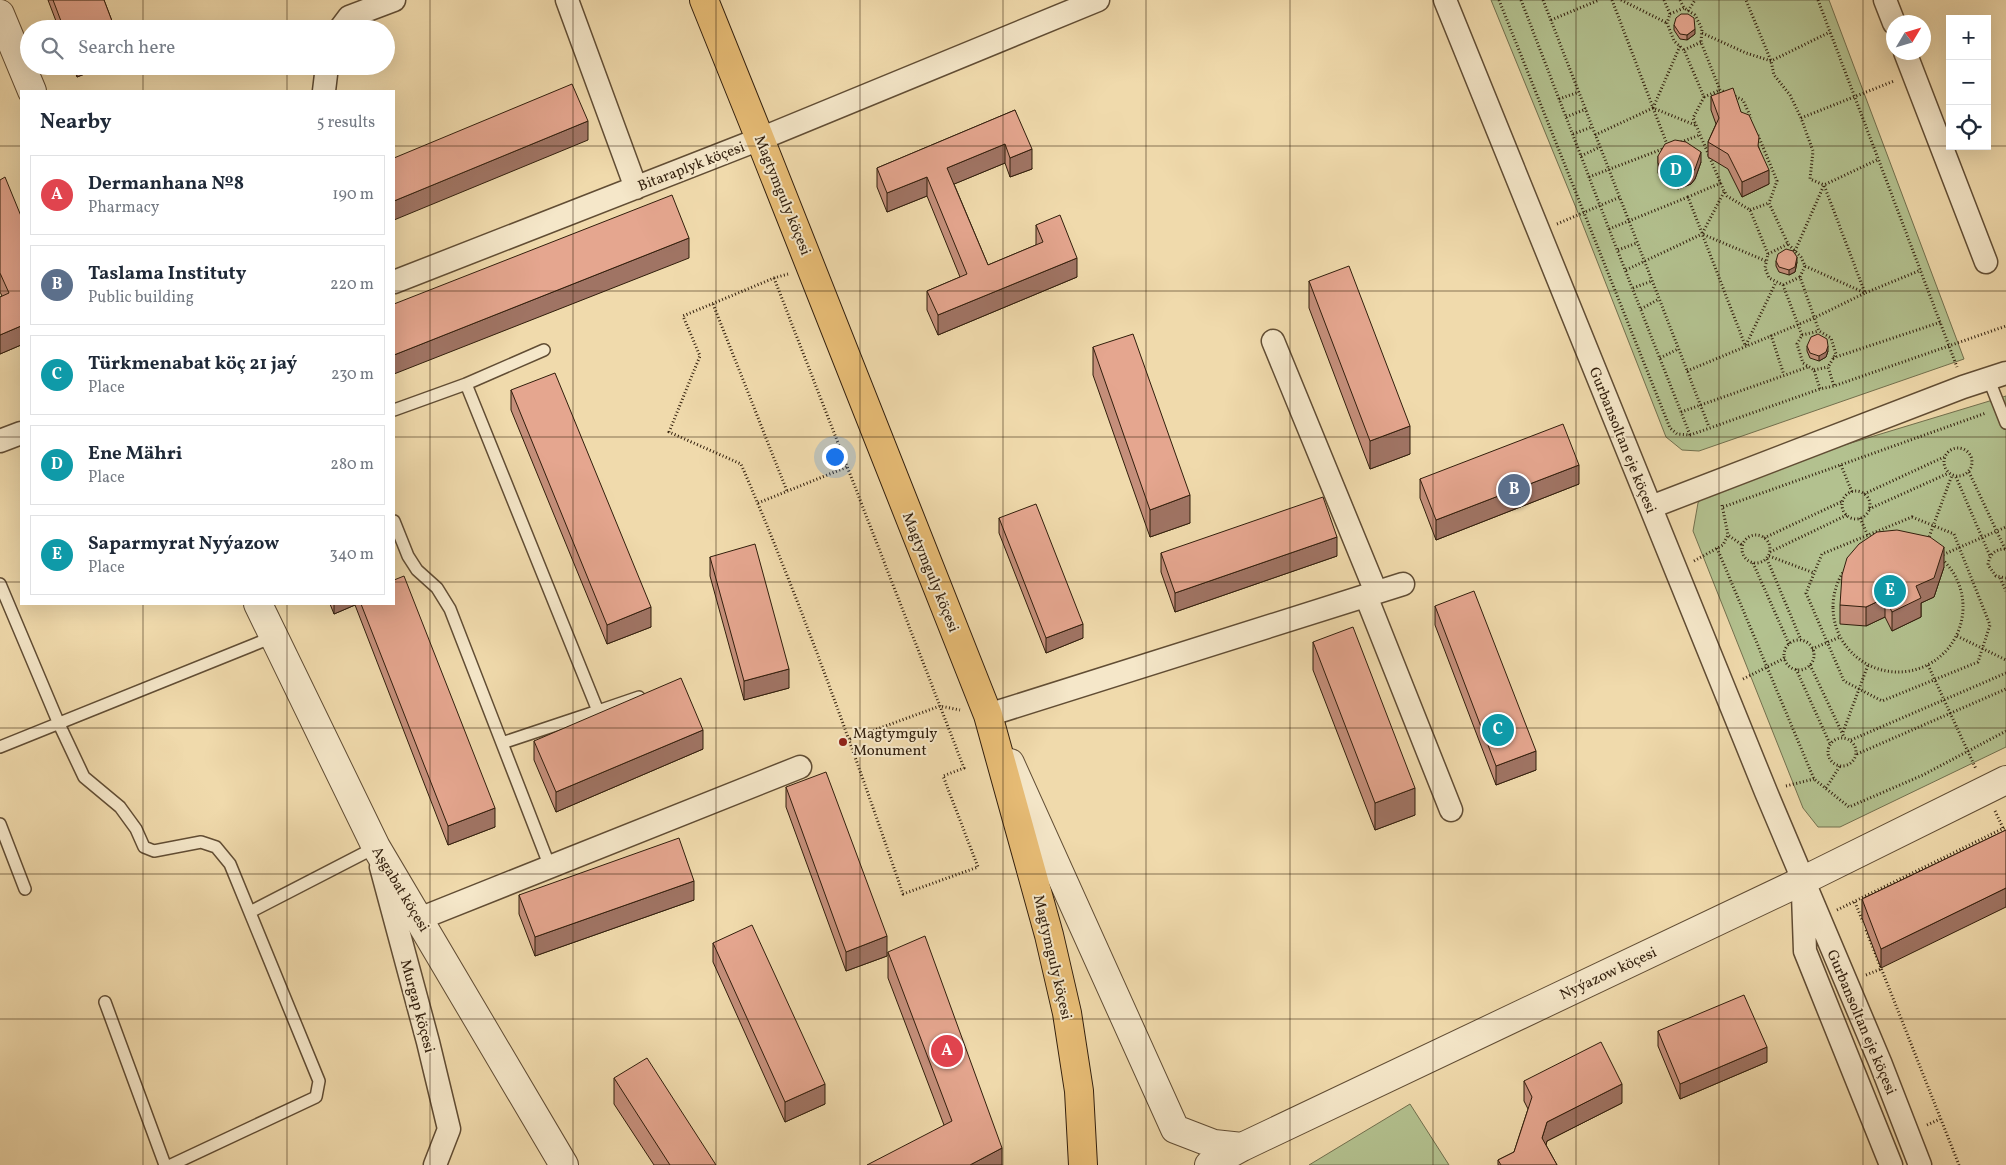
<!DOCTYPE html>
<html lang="en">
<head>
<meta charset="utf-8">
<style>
  body { margin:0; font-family:Vollkorn,serif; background:#f6f6f7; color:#1f2937 }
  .controls { position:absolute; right:15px; top:15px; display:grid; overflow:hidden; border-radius:0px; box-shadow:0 5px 20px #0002 }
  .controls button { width:45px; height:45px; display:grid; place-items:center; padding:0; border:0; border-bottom:1px solid #e0e1e3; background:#fff; color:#1f2937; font:25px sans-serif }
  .compass { position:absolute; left:1886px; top:15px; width:45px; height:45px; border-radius:50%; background:#fff; box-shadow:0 5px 20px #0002; rotate:52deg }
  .you { position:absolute; left:834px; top:456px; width:18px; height:18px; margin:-12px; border:4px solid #fff; border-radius:50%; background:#1a73e8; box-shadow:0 0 0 8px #1a73e833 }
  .badge { display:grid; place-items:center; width:32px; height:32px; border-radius:50%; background:#0f766e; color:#fff; font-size:16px; font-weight:700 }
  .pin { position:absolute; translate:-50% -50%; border:2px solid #fff; box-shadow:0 1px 5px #0006 }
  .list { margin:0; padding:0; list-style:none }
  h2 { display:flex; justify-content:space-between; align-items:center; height:65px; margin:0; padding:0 20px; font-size:21px }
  h2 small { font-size:16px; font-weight:400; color:#747a83 }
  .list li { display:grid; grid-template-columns:32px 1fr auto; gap:15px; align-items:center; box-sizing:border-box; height:80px; margin:0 10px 10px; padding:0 10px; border:1px solid #e0e1e3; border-radius:0px }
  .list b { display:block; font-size:19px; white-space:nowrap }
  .list p { margin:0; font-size:16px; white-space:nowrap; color:#747a83 }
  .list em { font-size:16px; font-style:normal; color:#747a83 }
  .icon { flex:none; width:28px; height:28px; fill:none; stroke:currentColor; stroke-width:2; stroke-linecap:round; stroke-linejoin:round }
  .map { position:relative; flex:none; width:2006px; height:1165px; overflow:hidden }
  .search { position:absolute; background:#fff; box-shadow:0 5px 20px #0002; left:20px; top:20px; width:375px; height:55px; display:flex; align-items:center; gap:12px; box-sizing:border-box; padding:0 18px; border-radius:28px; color:#747a83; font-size:19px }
  .panel { position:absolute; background:#fff; box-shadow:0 5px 20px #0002; left:20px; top:90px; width:375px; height:515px; border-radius:0px }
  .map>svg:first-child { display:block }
</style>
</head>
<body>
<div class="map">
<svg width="2006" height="1165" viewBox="0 0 2006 1165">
  <rect width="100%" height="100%" fill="#f0daac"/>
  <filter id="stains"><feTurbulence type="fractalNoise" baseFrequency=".004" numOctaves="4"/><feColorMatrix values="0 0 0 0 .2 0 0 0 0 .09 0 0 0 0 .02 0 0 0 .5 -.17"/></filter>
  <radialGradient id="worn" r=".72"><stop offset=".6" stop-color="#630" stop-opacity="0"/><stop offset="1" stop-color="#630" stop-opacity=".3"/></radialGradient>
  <path fill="#b3c18f" stroke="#72704e" d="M1491 0H1829L1964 359 1699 451 1682 450 1666 437 1581 220Z
    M2006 396V747L1840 827H1818L1803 808 1693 531 1698 503 1709 486Z
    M1410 1104 1449 1165H1309Z"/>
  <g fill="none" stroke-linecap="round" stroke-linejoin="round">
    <g stroke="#614d34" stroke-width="14">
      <path id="service" d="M1989 380 2006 423
        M466 384 544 350
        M394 410 466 384 598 711 502 743
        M394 521 408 556 417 570 437 588 450 609 550 867
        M0 584 59 724 84 777 120 807 136 829 144 847 154 851 201 842 216 847 230 864 319 1081 316 1097 171 1165
        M598 711 639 697
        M0 747 273 637
        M0 824 25 889
        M250 912 376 847
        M105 1002 165 1165"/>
    </g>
    <g stroke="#614d34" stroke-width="25">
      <path id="minor" d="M567 0 636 188
        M1445 0 1766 792 1880 1062 1920 1165
        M1885 0 1894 23
        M340 29 349 17 394 0
        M1905 52 1986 262
        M324 91 327 66
        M394 282 760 139 1098 0
        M1273 341 1376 592
        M0 441 21 433
        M1651 507 1963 387 2006 373
        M1366 596 1451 810
        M988 715 1403 584
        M381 867 428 1042 449 1129 435 1165
        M1803 894 1805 951 1891 1165
        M419 919 800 767"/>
    </g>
    <g stroke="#614d34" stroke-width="30">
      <path id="tertiary" d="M0 14 32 91
        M258 604 376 847 564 1165
        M1010 763 1175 1129 1214 1144 1242 1147
        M1209 1165 1242 1147 1802 881 2006 780"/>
    </g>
    <g stroke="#311e0c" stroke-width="30">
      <path id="primary" d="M704 0 760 139 988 715 1049 935 1067 1013 1079 1091 1083 1165"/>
    </g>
    <path stroke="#311e0c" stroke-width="3" stroke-dasharray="1 2.5" stroke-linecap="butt" d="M1499 0 1670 428 1677 434 1690 435 1820 389
      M1521 0 1609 229 1690 435
      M1543 0 1709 427
      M1612 0 1668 147
      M1621 0 1667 23
      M1664 0 1670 14 1667 23 1674 41 1684 50 1704 97 1693 118 1724 191 1727 196 1750 210 1768 254 1765 268 1769 278 1783 285 1802 335 1797 344 1803 363 1814 370 1820 389 1834 386
      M1680 0 1684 8 1695 15 1702 29 1701 42 1720 90 1727 93
      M1818 0 1957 367
      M1688 11 1695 0
      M1670 14 1684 8
      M1551 20 1599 0
      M1702 33 1746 53 1771 61 1830 32
      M1680 46 1653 108 1695 125
      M1684 50 1701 42
      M1732 95 1743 100 1751 118
      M1704 97 1720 90
      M1559 99 1579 92
      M1566 117 1586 109
      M1801 118 1894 81
      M1573 134 1592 127
      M1595 135 1653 108
      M1758 135 1777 181 1769 203 1788 244 1801 257 1805 266 1800 277 1819 331 1831 338 1836 354 1828 367 1834 386 2006 326
      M1681 142 1700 135
      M1581 156 1600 147
      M1589 177 1665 148
      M1721 183 1688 197 1745 345
      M1724 192 1702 234 1766 261
      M1750 210 1769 203
      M1557 224 1620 197
      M1609 229 1688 197
      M1618 250 1637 243
      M1795 251 1824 185 1879 159
      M1768 254 1788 244
      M1805 266 1865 293 1921 270
      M1626 270 1702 234
      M774 278 964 768 943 776 978 867 903 894C853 749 802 605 741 464L669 432 700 356 683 316 774 278 788 274
      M1783 285 1800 277
      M1633 288 1652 281
      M713 304 787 491
      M1641 309 1659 299
      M1771 335 1784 375
      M1802 335 1819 331
      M1746 345 1776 282
      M1660 358 1678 349
      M1833 358 1941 322
      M1814 370 1828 367
      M1687 371 1814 318 1865 293 1824 185 1810 179 1813 151 1801 118 1790 95 1774 75 1771 61 1746 0
      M1681 412 1808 367
      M1944 462a14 14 0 1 1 28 0a14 14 0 1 1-28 0Z
      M1841 465 1852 492
      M1969 472 2005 549
      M1956 477 1990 556
      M1842 505a14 14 0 1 1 28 0a14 14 0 1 1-28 0Z
      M1864 494 1944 457
      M758 503 847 467
      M1722 505 1728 535
      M1723 507 1986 413
      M1869 509 1949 473
      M1912 517 1954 534 1990 625 1978 662 1882 701 1844 681 1806 593 1822 554Z
      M1860 518 1868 536
      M1742 549a14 14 0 1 1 28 0a14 14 0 1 1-28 0Z
      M1764 538 1843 501
      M1928 540 1952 475
      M1833 607a65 65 0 1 1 130 0a65 65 0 1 1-130 0Z
      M1717 548 1814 779 1849 807 1923 775 2006 731
      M2005 549C1995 549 1989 555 1988 565L1996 576 2006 578
      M1770 552 1847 515
      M1769 556 1814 573
      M1940 556 2006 527
      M1767 559 1801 640
      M1694 561 1723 545 1728 535 1742 545
      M1753 563 1789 644
      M2000 578 2006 591
      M1957 636 2006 660
      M1784 655a15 15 0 1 1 30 0a15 15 0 1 1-30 0Z
      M1812 649 1840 637
      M1810 665 1844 737
      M1928 665 1976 769
      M1796 669 1830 744
      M1743 679 1785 658
      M1843 732 1868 665
      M1828 752a14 14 0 1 1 28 0a14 14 0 1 1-28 0Z
      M850 739 940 706 960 710
      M1851 740 2006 673
      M1857 754 2006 689
      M1786 786 1814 779
      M1826 788 1840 766
      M1995 811 2003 828
      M1855 902 1863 922
      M1837 910 2006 827
      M1866 930 1959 1165
      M1866 975 1881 969
      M1927 1125 1940 1119"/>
    <use href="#service" stroke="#f5e7c9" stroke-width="11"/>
    <use href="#minor" stroke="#f5e7c9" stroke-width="22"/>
    <use href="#tertiary" stroke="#f5e7c9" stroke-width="28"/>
    <use href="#primary" stroke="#e8bd76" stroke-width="28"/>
  </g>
  <path fill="#c58f7b" stroke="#311e0c" d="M48 0H104L115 29H59Z
    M1674 25 1695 34 1687 40 1680 39 1674 30Z
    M73 66H105L77 77Z
    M1711 96 1741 112 1759 148 1769 184 1742 197 1728 169 1708 157V142L1716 124 1711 110Z
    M1015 110 1032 169 1010 177 1005 163 954 184 988 265 1036 245V225L1077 277 938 335 927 310V291L960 277 927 196 887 212 877 187V168Z
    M1658 156 1701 162 1695 179 1691 184 1678 189 1665 184 1658 173Z
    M0 180 21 345 0 354V297L2 296 0 292Z
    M1776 261 1797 262 1795 272 1789 275 1779 272 1776 266Z
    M1309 281 1410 454 1370 469 1309 308Z
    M1807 346 1828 351 1826 357 1819 361 1810 358 1807 351Z
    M1093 347 1190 523 1150 537 1093 375Z
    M511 390 651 627 607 644 511 410Z
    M1420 479 1579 484 1436 540 1420 498Z
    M999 518 1083 638 1046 653 999 533Z
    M1161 553 1337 556 1175 612 1161 572Z
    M710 557 789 688 744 700 710 576Z
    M1944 567 1934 597 1921 603V617L1892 631 1885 617 1866 626 1840 624V605Z
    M330 604H394L495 827 448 845 355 605 334 614Z
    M1435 606 1536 770 1496 785 1435 625Z
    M1313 642 1415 815 1375 830 1313 670Z
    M534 741 703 749 556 812 534 760Z
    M786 787 887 956 846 971 786 807Z
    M2006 830 1881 968 1862 918V899Z
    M519 895 694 900 535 956 519 914Z
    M713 943 825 1104 785 1122 713 962Z
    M888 952 1002 1165 944 1125 888 978Z
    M1658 1031 1767 1062 1680 1099 1658 1046Z
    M614 1078 716 1165H654L614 1104Z
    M1524 1081 1622 1103 1547 1141 1546 1145 1557 1165H1498V1160L1514 1152 1528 1109 1524 1101Z"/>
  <path fill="#a07464" stroke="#311e0c" d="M1695 29V34L1687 40V35Z
    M77 66H105L77 77Z
    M588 121V140L394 220V201Z
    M1005 144V163L947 187V168Z
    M1032 149V169L1010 177V158Z
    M1701 152V162L1695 179 1691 184 1678 189V179Z
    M1769 170V184L1742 197V182Z
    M927 177V196L887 212V193Z
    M689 238V258L394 374V355Z
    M1797 257V262L1795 272 1789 275V270Z
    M1077 258V277L938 335V315Z
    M21 326V345L0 354V335Z
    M1828 346V351L1826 357 1819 361V356Z
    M1410 426V454L1370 469V441Z
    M1579 465V484L1436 540V520Z
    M1190 495V523L1150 537V510Z
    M1337 537V556L1175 612V593Z
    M1944 547V567L1934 597 1921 603V617L1892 631V612L1916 586Z
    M1885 598V617L1866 626V607Z
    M334 604H355V605L334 614Z
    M651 607V627L607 644V625Z
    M1083 624V638L1046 653V638Z
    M789 669V688L744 700V681Z
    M703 730V749L556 812V792Z
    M1536 751V770L1496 785V766Z
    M1415 788V815L1375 830V803Z
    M495 808V827L448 845V826Z
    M694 881V900L535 956V937Z
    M2006 888V907L1881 968V949Z
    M887 936V956L846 971V952Z
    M1767 1047V1062L1680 1099V1084Z
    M825 1084V1104L785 1122V1102Z
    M1622 1084V1103L1547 1141 1542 1157V1138L1547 1122Z
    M1002 1148V1165H970Z"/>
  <path fill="#e5a68f" stroke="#311e0c" d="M53 0H104L115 29H64Z
    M1681 14H1688L1694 18 1695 29 1687 35 1680 34 1674 25 1676 18Z
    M572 84 588 121 394 201V158Z
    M1733 88 1741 112 1749 115 1759 137 1758 146 1769 170 1742 182 1728 154 1708 142 1719 118 1711 96Z
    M1015 110 1032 149 1010 158 1005 144 947 168 988 265 1043 242 1036 225 1060 215 1077 258 938 315 927 291 967 274 927 177 887 193 877 168Z
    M1675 140 1686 142 1701 152 1695 169 1691 174 1678 179 1665 175 1658 163V156L1665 144Z
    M5 177 21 216V326L0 335V297L9 293 0 273V180Z
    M672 195 689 238 394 355V304Z
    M1786 249 1793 251 1797 257 1795 267 1789 270 1779 267 1776 261 1778 254Z
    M1349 266 1410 426 1370 441 1309 281Z
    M1133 334 1190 495 1150 510 1093 347Z
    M1818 334 1827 339 1828 346 1826 352 1819 356 1810 353 1807 346 1811 337Z
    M555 373 651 607 607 625 511 390Z
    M1563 424 1579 465 1436 520 1420 479Z
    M1323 497 1337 537 1175 593 1161 553Z
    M1036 504 1083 624 1046 638 999 518Z
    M1897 530 1930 537 1944 547 1934 578 1916 586 1921 598 1892 612 1885 598 1866 607 1840 605 1842 575 1847 558 1859 544 1877 532Z
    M755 544 789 669 744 681 710 557Z
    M404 576 495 808 448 826 361 604H394V580Z
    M1474 591 1536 751 1496 766 1435 606Z
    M1353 627 1415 788 1375 803 1313 642Z
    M681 678 703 730 556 792 534 741Z
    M826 772 887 936 846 952 786 787Z
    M2006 830V888L1881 949 1862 899Z
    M679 838 694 881 535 937 519 895Z
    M752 925 825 1084 785 1102 713 943Z
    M925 936 1002 1148 970 1165H867L952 1121 888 952Z
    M1744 995 1767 1047 1680 1084 1658 1031Z
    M1601 1042 1622 1084 1547 1122 1542 1138 1557 1165H1501L1498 1160 1514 1152 1532 1097 1524 1081Z
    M647 1058 716 1165H670L614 1078Z"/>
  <path fill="none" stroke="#311e0c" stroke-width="1" stroke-opacity="0.55" d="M143 0V29M287 0V29M430 0V1165M573 0V1165M716 0V1165M860 0V1165M1003 0V1165M1146 0V1165M1290 0V1165M1433 0V1165M1576 0V1165M1719 0V1165M1863 0V1165M143 66V91M287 66V91M0 146H21M394 146H1950M1987 146H2006M0 291H21M394 291H2006M0 437H21M394 437H2006M0 582H21M394 582H2006M143 604V1165M287 604V1165M0 728H2006M0 874H2006M0 1019H2006"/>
  <circle fill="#8f2418" stroke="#f5e7c9" stroke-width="2" cx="843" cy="742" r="5"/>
  <g text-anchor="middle" stroke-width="4" stroke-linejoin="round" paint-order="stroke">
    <g font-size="15" fill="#311e0c" stroke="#f5e7c9">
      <text transform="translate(691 166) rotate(-21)" y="5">Bitaraplyk köçesi</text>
      <text transform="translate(783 195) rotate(68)" y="5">Magtymguly köçesi</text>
      <text transform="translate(1623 440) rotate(68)" y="5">Gurbansoltan eje köçesi</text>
      <text transform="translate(931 572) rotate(68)" y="5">Magtymguly köçesi</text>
      <text transform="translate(401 889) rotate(59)" y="5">Aşgabat köçesi</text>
      <text transform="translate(1053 957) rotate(77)" y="5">Magtymguly köçesi</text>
      <text transform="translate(1608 973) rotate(-25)" y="5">Nyýazow köçesi</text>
      <text transform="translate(418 1006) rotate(75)" y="5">Murgap köçesi</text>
      <text transform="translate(1862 1022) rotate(67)" y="5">Gurbansoltan eje köçesi</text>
    </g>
    <g font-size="15" fill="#311e0c" stroke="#f5e7c9" text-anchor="start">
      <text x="853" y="738">Magtymguly<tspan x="853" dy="17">Monument</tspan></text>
    </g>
  </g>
  <rect width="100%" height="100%" filter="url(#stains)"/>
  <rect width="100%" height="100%" fill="url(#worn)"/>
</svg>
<div class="controls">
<button>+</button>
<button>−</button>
<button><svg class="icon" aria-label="locate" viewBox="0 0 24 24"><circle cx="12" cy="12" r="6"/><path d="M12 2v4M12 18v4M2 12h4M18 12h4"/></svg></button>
</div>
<svg class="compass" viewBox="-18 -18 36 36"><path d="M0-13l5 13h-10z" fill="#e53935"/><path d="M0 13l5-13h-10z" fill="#747a83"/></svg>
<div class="you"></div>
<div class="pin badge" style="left:947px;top:1051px;background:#e0444e">A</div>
<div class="pin badge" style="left:1514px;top:490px;background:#5c6f8a">B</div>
<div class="pin badge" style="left:1498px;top:730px;background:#0f9aa8">C</div>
<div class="pin badge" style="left:1676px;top:171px;background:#0f9aa8">D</div>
<div class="pin badge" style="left:1890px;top:591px;background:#0f9aa8">E</div>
<div class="search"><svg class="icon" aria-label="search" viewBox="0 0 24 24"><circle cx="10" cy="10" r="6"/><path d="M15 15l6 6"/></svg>Search here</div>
<section class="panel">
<h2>Nearby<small>5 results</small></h2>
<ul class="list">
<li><span class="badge" style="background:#e0444e">A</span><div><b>Dermanhana №8</b><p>Pharmacy</p></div><em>190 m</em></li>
<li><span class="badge" style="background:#5c6f8a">B</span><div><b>Taslama Instituty</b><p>Public building</p></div><em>220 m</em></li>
<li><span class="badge" style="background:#0f9aa8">C</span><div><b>Türkmenabat köç 21 jaý</b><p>Place</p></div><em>230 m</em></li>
<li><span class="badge" style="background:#0f9aa8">D</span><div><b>Ene Mähri</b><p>Place</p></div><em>280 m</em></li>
<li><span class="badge" style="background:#0f9aa8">E</span><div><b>Saparmyrat Nyýazow</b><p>Place</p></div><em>340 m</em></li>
</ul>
</section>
</div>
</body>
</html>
